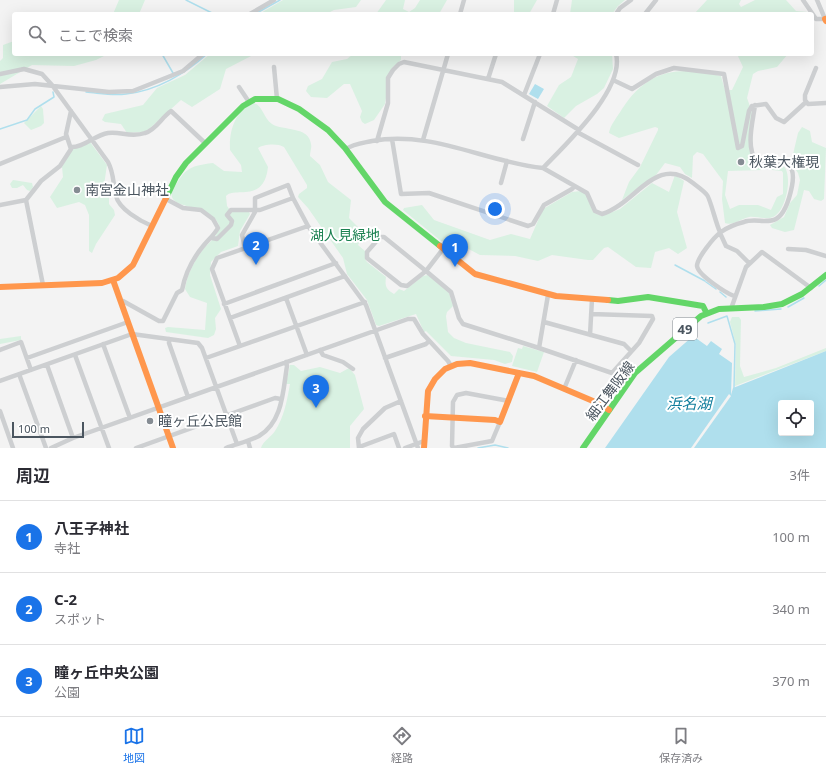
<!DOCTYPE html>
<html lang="ja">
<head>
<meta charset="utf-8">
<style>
  body { margin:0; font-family:"Noto Sans","Noto Sans JP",sans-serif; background:#f2f2f3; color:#2b2b33 }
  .controls { position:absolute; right:12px; bottom:12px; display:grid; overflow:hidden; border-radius:4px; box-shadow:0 4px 16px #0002 }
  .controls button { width:36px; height:36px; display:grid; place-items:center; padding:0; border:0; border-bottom:1px solid #e1e1e2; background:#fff; color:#2b2b33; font:20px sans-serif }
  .scale { position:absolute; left:12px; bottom:10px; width:72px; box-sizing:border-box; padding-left:4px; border:2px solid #4a555f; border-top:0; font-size:11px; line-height:14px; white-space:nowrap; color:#4a555f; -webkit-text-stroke:3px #fff; paint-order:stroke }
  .you { position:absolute; left:495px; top:209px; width:14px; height:14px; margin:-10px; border:3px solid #fff; border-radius:50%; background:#1a73e8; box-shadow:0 0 0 6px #1a73e833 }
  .badge { display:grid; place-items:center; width:26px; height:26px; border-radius:50%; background:#1a73e8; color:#fff; font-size:13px; font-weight:700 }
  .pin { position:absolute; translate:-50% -33px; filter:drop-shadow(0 1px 2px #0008) }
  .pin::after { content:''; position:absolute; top:21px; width:14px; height:12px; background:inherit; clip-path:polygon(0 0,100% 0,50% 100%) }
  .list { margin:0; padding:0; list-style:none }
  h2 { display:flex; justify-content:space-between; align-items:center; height:52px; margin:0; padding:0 16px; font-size:17px }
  h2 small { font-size:13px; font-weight:400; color:#7c7c81 }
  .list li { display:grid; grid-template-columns:26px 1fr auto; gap:12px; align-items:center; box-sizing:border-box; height:72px; padding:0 16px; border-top:1px solid #e1e1e2 }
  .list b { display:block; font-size:15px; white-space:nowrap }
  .list p { margin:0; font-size:13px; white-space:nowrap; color:#7c7c81 }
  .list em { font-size:13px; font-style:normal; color:#7c7c81 }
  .icon { flex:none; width:22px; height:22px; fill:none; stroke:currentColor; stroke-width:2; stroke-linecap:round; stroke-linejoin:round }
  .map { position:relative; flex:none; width:826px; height:448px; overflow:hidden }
  .search { position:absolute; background:#fff; box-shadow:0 4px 16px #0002; left:12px; right:12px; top:12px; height:44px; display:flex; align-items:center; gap:10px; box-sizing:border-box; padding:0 14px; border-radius:4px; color:#7c7c81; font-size:15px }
  .sheet { height:268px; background:#fff }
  nav { display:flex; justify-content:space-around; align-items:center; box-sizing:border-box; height:56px; border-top:1px solid #e1e1e2; background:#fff; font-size:11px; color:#7c7c81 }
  nav a { display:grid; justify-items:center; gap:2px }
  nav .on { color:#1a73e8 }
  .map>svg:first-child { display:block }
</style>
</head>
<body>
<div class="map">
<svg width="826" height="448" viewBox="0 0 826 448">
  <rect width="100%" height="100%" fill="#f3f3f3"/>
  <path fill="#d9f1e2" d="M119 0H145L139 14H113Z
    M283 0H361L356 7 334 10 326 14H259Z
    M386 0H405L403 9 409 12 415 8 420 0H447L439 14H376Z
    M514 0H537L529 14H514Z
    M572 0H625L618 6 612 14H570Z
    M707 0H741L739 4 741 7 755 0H786L796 11 808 12 810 14H694Z
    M14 41V54H108L96 60 74 66 32 65 0 84V61L3 58V45Z
    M210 54H255L226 69 220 89 192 107 181 100 149 129 143 132 127 133 121 124 105 122 102 120 105 114 143 105 157 88 185 75Z
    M353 54H401V60L391 69 385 104 374 120 365 124 362 122 360 117 362 111 350 84H344L327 98 311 97 306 91 308 86 322 79 332 62 347 59Z
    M570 54H612L613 69 604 88 597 94 576 106 564 118 547 106 559 85 571 77 578 59Z
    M737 54H788L777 67 758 71 753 74 747 98 752 112 753 158 756 165 763 170 728 171 725 195 730 209 739 205H758L771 210 777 197 783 194V173L782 171 772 170 770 167C797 150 790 210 773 217 766 220 756 216 749 217 741 219 732 226 725 223L722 199 723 181 703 154 697 152 693 156 692 178 685 174 680 167 665 163 656 175 622 200 629 182 640 167 658 130V128L655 127 619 138 609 133C610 125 618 116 622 109 647 70 678 65 721 76L725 90H732L743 67Z
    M254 103C263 106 264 119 272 124 283 131 309 126 311 144 312 147 310 152 310 156L320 165 328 182 351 200 349 218 364 233 358 245 365 251V259L367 262 386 277C385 285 385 289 394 294L399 289 404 291 423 276 428 275 449 293 453 306 447 312 446 316 448 332 454 338 466 343 510 352 513 356 512 362 505 364 494 360 451 356 426 331 424 332 416 314 379 326 376 325 367 300 347 274 343 258 308 208 298 197 299 194 307 188V185L284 147C278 143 263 144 258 148L268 167C264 204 235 186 226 196L227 206 230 210 249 212 250 214 240 231 238 246 221 252 211 262 210 275 221 309 215 318 216 329 214 335 208 338 166 332 165 328 168 327 205 330 207 303 190 297 185 289C187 274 196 257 206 246 212 240 217 235 220 228 213 201 167 212 172 192 184 170 187 166 213 163L224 171 242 172 241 165 230 150C229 130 235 111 254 103Z
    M41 106 43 109 44 123 41 126 31 130 24 123Z
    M802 127 810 131 812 142 826 148 824 199 821 201 814 199 809 191 804 190 794 230 785 232 772 228 770 225 784 217 790 203 797 195 800 180 798 173 791 163 798 133Z
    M90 142 107 165 104 185 109 188V204L114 210 115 215 96 244 92 253 89 251V215L85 205 79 202 57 208 50 197 63 177 62 167 72 149Z
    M675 175 684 181 677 212 687 248 678 254 669 248 655 252 651 268 636 267 608 247 604 248 593 260H588L552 255 538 261 515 256 480 255 459 244 441 241 403 210 404 208 422 205 434 220 490 240 511 234 530 239 543 209 572 192 581 191 586 194 593 212 602 216 620 209 652 183 669 192Z
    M13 180 32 183 33 187 30 191 27 190 23 185 17 188H12L10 184Z
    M732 317H739L741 320 740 366 744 377 776 368 826 348V351L735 386 736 345 730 322Z
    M21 336V340L0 344V339Z
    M523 346 544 352 537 372 512 366 518 348 522 349Z
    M290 365H294L301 371 320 367 340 373 349 368 355 375 364 409 350 426V448H261C263 441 271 437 275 431 284 417 287 401 290 384H286Z"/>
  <path fill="#afdfed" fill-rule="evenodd" d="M535 84 544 89 538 99 529 94Z
    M693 336 707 346 711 341 722 349 719 354 732 363 731 395 733 388 826 351V448H605L669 357ZM781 403H811V433H781Z"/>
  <path fill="#f3f3f3" d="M729 394 731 396 694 448H691Z"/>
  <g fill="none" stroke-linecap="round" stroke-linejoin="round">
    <path stroke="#afdfed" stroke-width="1.5" d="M186 0 214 14
      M255 14 280 0
      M162 54 173 73
      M86 92C99 93 112 96 126 94 156 91 185 74 207 54
      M0 129 27 120 35 109 54 97 53 92
      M675 265 705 281
      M706 282 716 289
      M819 286 826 280
      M720 292 726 297
      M788 307 804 298
      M755 311 781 309
      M708 323 727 316 735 344 734 388
      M478 448 495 445 508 448"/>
    <path stroke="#cdcfd1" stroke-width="4.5" d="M803 0 816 19H825L817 0
      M250 14 274 0
      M460 14 464 0
      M553 14 557 0
      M616 14 620 8 631 0
      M645 14 656 0
      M274 67 277 99
      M816 68 805 95V100L808 104 826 103
      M0 74 24 69 42 74 52 85 108 162C114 173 113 184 116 196 119 209 140 221 152 226
      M488 79 496 54
      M613 80 632 89 656 74 674 68 724 74 738 148 742 146 749 111 752 106 766 104 776 118 784 122 806 102
      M0 87 35 84 109 92 133 91 183 71 203 54
      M239 87 249 102
      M524 95 540 54
      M577 132 638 165
      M392 139 401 194 429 193 528 226 533 224 544 205 572 189 574 187
      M523 139 535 102
      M423 140 448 54
      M377 141 388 103V78L393 70 399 64 404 62 502 82 579 130
      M71 147C83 148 95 135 108 133 120 131 131 138 145 133 156 130 162 117 171 111L205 143
      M346 149C353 144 363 143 372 141 432 130 485 162 543 168 566 144 625 89 616 54
      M0 164 66 137
      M543 168 587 193 595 211 602 214C636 204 656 153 693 183 698 187 704 191 707 195 710 198 716 224 720 232
      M501 183 507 161
      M26 200 41 181 60 166 71 149 66 134 71 111
      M0 205 26 200 43 285
      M720 233 726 246 737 251 749 263
      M380 237H384L426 271 407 286 401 285 367 258V252Z
      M212 238 217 239 231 225 232 221 227 215 231 210H260L293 198
      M245 248 242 235 255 212V198L288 185 293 198 308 226 366 305 418 448
      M443 249 426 271 451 292 459 318 463 324 539 348 612 373 639 343 653 319 652 316 591 314
      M788 249 806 250 826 256
      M734 296C726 293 698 275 697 266 697 258 714 237 721 232 728 227 736 224 744 222 754 218 767 224 776 219 785 214 790 196 792 186 799 148 765 171 757 162 745 148 753 121 755 105
      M286 298 307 355
      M121 302 123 301 159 321H163L177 293 182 290C185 274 193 258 204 245 209 239 214 235 218 228L213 219 201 210 183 208 166 199
      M224 304 336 263
      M732 306 746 267 762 252 811 288
      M230 318 345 276
      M544 322 624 344 631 351
      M590 335 592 299
      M169 339V343L188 397
      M103 344 130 418
      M240 346 212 269 217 258 308 226
      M539 348 548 295
      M0 350 21 342 31 370
      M320 350 323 355 343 362 353 369
      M75 355 109 448
      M27 358 128 322
      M206 358 365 302
      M385 358 426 344 429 341
      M47 365 73 438
      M19 374 46 448
      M0 381 132 334 198 343 202 348 237 444
      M564 389 576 360
      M0 411 13 448
      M500 422 492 441 454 448 452 446 453 402 457 395 466 393 509 401
      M248 441 250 448
      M359 447 394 434 399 448
      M51 448 73 438 408 319H414L423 334 448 361 451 366
      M136 448 275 398 281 399
      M226 448C237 444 249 441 259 436 283 422 283 390 287 366L286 362
      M359 448 358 438 363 429 385 408 401 401
      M405 448 424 441"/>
    <path stroke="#63d668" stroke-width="6" d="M166 198 176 177 186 163 243 106 255 99H278L299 109 328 130 345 148 385 202 440 246
      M608 300 618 301 648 297 703 306 706 312
      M583 448 635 373 701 316 719 309 764 307 782 304 802 294 826 275"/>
    <path stroke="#ff974d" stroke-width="6" d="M825 19 826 21
      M440 246 475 274 556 296 608 300
      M113 280 173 448
      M0 287 102 283 118 278 133 265 166 198
      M425 416 495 420 500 422 519 373
      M424 448 428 391 435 379 445 369 457 364 470 363 534 376 600 404 609 410"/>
  </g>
  <g fill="#858c93" stroke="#fff" stroke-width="1.5">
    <circle cx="741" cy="162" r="4"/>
    <circle cx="77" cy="190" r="4"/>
    <circle cx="150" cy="421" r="4"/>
  </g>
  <g text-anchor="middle" stroke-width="4" stroke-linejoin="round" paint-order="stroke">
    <rect fill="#fff" stroke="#80888f" stroke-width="1" x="673" y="318" width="24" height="22" rx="3"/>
    <g font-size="13" font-weight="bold" fill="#4a555f">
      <text x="685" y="334">49</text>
    </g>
    <g font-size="14" fill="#4a555f" stroke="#fff" text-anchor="start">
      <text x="749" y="167">秋葉大権現</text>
      <text x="85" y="195">南宮金山神社</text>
      <text x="158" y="426">瞳ヶ丘公民館</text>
    </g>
    <g font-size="14" fill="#1a8150" stroke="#fff">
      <text x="345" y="240">湖人見緑地</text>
    </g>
    <g font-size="14" fill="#4a555f" stroke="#fff">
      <text transform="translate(610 391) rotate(-53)" y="5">細江舞阪線</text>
    </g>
    <g font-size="15" font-style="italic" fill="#107d9c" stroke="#fff">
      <text x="689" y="409">浜名湖</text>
    </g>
  </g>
</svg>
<div class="controls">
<button><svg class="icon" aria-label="locate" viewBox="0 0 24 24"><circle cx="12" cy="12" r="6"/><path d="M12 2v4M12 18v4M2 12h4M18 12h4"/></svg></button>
</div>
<div class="scale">100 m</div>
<div class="you"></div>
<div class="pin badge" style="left:455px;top:267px">1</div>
<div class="pin badge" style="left:256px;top:265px">2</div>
<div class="pin badge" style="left:316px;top:408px">3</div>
<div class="search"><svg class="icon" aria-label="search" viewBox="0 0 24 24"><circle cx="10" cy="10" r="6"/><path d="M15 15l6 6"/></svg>ここで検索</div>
</div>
<section class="sheet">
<h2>周辺<small>3件</small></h2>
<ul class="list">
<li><span class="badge">1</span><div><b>八王子神社</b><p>寺社</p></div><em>100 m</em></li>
<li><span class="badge">2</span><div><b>C-2</b><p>スポット</p></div><em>340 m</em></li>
<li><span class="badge">3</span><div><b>瞳ヶ丘中央公園</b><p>公園</p></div><em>370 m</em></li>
</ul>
</section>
<nav>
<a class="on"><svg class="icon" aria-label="map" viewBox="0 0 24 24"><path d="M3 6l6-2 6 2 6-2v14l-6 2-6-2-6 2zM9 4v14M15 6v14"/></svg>地図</a>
<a><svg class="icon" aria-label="directions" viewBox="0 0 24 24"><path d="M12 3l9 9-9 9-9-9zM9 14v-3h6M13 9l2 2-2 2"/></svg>経路</a>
<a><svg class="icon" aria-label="saved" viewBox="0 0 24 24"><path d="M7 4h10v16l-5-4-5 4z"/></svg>保存済み</a>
</nav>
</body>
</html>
